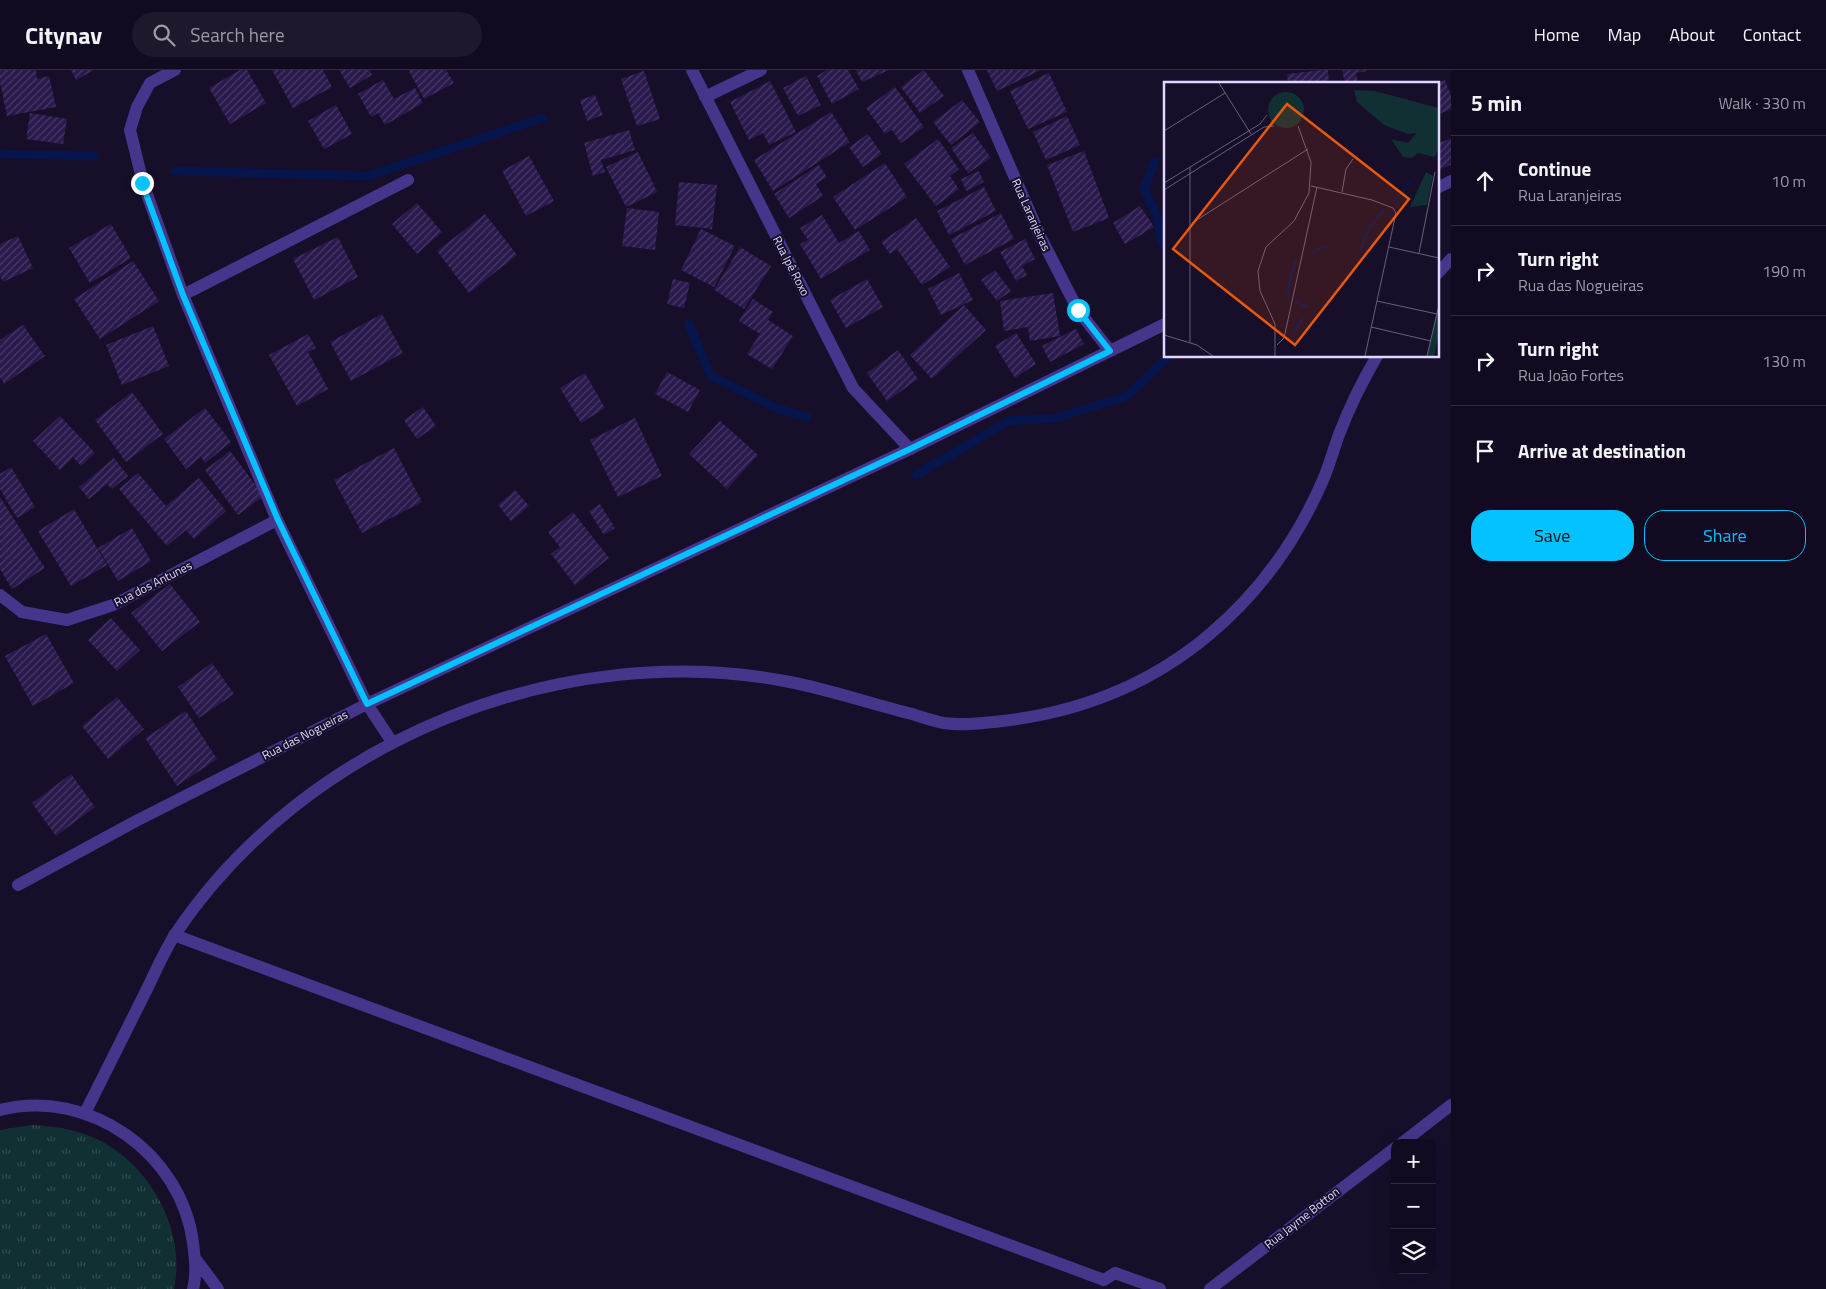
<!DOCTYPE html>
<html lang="en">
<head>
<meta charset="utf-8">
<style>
  body { margin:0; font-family:"Titillium Web",sans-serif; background:#1e182d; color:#f1f3f6 }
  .controls { position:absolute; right:15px; bottom:15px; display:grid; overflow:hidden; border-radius:10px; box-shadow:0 5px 20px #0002 }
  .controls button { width:45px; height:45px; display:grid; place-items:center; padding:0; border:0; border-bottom:1px solid #302b3e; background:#110a20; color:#f1f3f6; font:25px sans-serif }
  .stop { position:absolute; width:15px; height:15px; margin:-11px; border:4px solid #03c2ff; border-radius:50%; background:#fff }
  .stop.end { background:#03c2ff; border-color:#fff; box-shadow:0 1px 5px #0008 }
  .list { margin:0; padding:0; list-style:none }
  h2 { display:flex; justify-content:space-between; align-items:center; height:65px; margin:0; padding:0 20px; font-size:21px }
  h2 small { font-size:16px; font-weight:400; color:#9c9aa5 }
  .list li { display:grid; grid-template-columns:32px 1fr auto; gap:15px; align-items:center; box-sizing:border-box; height:90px; padding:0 20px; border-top:1px solid #302b3e }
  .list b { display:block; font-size:19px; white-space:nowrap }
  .list p { margin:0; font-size:16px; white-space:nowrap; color:#9c9aa5 }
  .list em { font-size:16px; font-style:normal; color:#9c9aa5 }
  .actions { display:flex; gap:10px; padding:15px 20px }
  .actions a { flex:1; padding:11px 0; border:1px solid #03c2ff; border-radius:20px; text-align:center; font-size:18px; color:#03c2ff }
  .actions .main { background:#03c2ff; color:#111 }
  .icon { flex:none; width:28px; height:28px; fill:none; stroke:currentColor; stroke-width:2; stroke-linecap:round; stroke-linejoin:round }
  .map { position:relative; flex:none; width:1451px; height:1219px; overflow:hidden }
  header { display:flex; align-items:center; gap:30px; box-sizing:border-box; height:70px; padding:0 25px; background:#110a20; border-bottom:1px solid #302b3e }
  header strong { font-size:24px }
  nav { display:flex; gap:28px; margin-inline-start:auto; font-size:18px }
  .search { width:350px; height:45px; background:#1e182d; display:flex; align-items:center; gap:12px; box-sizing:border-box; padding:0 18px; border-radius:28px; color:#9c9aa5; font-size:19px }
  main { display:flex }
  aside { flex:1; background:#110a20 }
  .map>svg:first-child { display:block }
</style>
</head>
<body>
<header>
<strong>Citynav</strong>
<div class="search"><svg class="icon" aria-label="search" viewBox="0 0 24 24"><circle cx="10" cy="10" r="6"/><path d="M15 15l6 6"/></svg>Search here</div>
<nav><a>Home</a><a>Map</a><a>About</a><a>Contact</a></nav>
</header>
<main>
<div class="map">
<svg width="1451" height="1219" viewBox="0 0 1451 1219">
  <defs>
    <pattern id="grass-tufts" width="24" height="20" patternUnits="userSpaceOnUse" patternTransform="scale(1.25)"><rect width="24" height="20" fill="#113034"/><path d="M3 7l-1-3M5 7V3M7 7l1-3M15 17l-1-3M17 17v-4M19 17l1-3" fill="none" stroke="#334d52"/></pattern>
    <pattern id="building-hatch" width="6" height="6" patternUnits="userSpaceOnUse" patternTransform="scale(1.25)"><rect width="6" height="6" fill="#2a194c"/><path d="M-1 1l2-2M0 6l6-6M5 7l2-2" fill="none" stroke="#493a67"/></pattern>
  </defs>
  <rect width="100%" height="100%" fill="#170e2a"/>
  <path fill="url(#grass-tufts)" d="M31 1055C55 1056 79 1060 101 1071 152 1098 186 1162 174 1219H0V1060Z"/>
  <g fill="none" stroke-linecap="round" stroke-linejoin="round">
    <path stroke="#06154b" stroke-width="9" d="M0 84 94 86
      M1155 92 1144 119 1157 146 1161 170 1165 178
      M175 101 368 106 543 48
      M689 255 711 306 776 338 807 347
      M916 405 1009 351 1056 348 1127 326 1169 286"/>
  </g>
  <path fill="url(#building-hatch)" d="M0 0H36L37 9 49 6 56 37 7 46 0 12Z
    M71 0H94L76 10Z
    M240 0H247L266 33 230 54 209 18Z
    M272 0H323L332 17 293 38Z
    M339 0H370L372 5 350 18Z
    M410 0H446L454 13 424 29 409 1Z
    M827 0H848L859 19 832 34 817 6Z
    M856 0H889L862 12Z
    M924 0 944 26 920 43 901 17Z
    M987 0H1041L997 21Z
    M1322 0H1328L1329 14H1288L1287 4Z
    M1342 0H1367V1L1356 3 1358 14H1345Z
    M644 1 660 49 637 56 621 9Z
    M1049 3 1067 42 1028 59 1010 21Z
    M806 6 821 35 798 46 783 18Z
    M383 10 394 29 415 18 423 33 385 55 378 43 371 47 358 24Z
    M1445 10 1451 26V39L1437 45V13Z
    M770 11 796 62 769 75 763 63 749 70 730 32Z
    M895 17 924 57 901 73 892 60 885 64 866 38Z
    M595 25 603 45 587 51 580 30Z
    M962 30 980 52 951 75 933 52Z
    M336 35 352 64 324 79 308 51Z
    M831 42 850 72 773 121 754 90Z
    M30 43 67 49 63 74 26 69Z
    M1067 46 1080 75 1046 90 1033 62Z
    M629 60 635 80 601 90 605 102 593 106 584 73Z
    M973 63 991 88 968 103 951 78Z
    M868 64 882 84 863 97 849 77Z
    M1451 68V95L1437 100V74Z
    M938 69 959 99 950 106 959 119 936 136 904 94Z
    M1084 81 1109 148 1073 162 1047 95Z
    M638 82 657 122 626 137 606 97Z
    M529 86 554 131 526 146 502 101Z
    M885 93 907 127 855 160 833 127Z
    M819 95 827 107 816 114 823 126 789 148 774 124Z
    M979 101 984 112 966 121 961 109Z
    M679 112 717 115 712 159 675 155Z
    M984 117 996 141 949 165 937 141Z
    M417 133 442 162 417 184 392 154Z
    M1140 136 1154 157 1125 174 1113 153Z
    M627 138 659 142 655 180 622 176Z
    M1001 143 1014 169 965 195 951 169Z
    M485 144 517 185 469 223 437 181Z
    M822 145 839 173 859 161 870 180 821 209 800 174 808 170 800 158Z
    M916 148 950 197 922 215 897 179 890 184 881 172Z
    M111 154 131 188 90 213 69 178Z
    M701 159 735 176 714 217 681 200Z
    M18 166 33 198 3 212 0 206V174Z
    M338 167 358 207 314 230 293 189Z
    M1025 169 1035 189 1022 196 1027 205 1016 211 1000 182Z
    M740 177 771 196 744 239 714 220Z
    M133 191 159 231 100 269 74 229Z
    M995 200 1011 221 997 231 981 210Z
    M959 203 973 230 941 245 928 219Z
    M673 209 690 213 684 238 667 234Z
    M867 209 883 237 846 258 830 230Z
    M1053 223 1060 266 1030 271 1028 257 1004 261 1000 231Z
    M753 229 773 242 768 250 793 266 772 299 747 284 760 264 739 251Z
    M964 235 986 260 932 309 910 285Z
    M382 244 403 283 351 311 330 272Z
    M23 255 45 286 4 314 0 307V270Z
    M153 256 169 296 122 315 106 275Z
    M1076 259 1084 274 1050 292 1042 276Z
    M1016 263 1036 294 1015 308 995 276Z
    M308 264 316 278 308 282 328 319 297 336 269 285Z
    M898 280 918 309 887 331 867 303Z
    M667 302 700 320 688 342 655 324Z
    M585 303 605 338 581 353 560 318Z
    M132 322 163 364 126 392 95 350Z
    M423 337 436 356 417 369 404 350Z
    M205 338 231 372 205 393 201 387 186 399 164 369Z
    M60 346 95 383 81 396 73 387 60 400 33 371Z
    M635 348 662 406 618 427 590 370Z
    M720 351 758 385 727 419 689 384Z
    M394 378 422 432 362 463 334 410Z
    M230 381 264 426 238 445 205 400Z
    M114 388 128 406 112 419 107 414 89 429 79 417Z
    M11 397 35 437 17 448 0 419V404Z
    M138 403 166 436 199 408 226 441 194 469 186 460 167 476 119 419Z
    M515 420 529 436 511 451 498 435Z
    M0 427 45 498 12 519 0 499Z
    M600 434 615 458 604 465 589 441Z
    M74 439 107 495 71 516 38 461Z
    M573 442 609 488 575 515 551 484 560 477 548 462Z
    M132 458 151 491 118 511 98 478Z
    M170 514 200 552 162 581 131 543Z
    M111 548 140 580 117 601 88 570Z
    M46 564 74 613 33 636 5 586Z
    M212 593 234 624 199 648 178 617Z
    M117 627 144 659 108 689 82 656Z
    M186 641 217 689 177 716 145 668Z
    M71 704 95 737 56 766 32 733Z"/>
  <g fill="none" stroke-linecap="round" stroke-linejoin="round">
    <path stroke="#45368c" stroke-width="12" d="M692 0 853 318 910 379
      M968 0 1041 168 1078 240 1110 281
      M705 27 761 0
      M183 225 408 110
      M0 525 22 542
      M18 815 136 751 367 634"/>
    <path stroke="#45368c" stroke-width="12" d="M175 0 150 13 137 37 130 60 143 113 183 225 277 450 367 634 392 672
      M1437 118 1451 111
      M1437 204 1451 189
      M22 542 67 550 113 535 277 450
      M367 634 910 379 1165 254
      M174 865 1104 1210
      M0 1040C89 1017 182 1084 193 1173 195 1188 197 1204 193 1219
      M85 1043C105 1003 125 963 145 923 155 903 164 881 176 863 306 670 562 567 790 612 831 620 871 634 912 644 922 647 933 651 944 653 963 656 984 653 1003 651 1079 642 1151 614 1210 564 1260 522 1297 470 1323 410 1330 394 1334 377 1340 362 1350 336 1363 310 1377 286
      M1402 1073 1451 1035
      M195 1188 218 1219
      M1104 1210 1115 1203 1160 1219
      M1210 1219 1395 1078"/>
  </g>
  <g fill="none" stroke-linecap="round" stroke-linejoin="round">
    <path stroke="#03c2ff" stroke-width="6" d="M142 113 183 225 278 450 367 634 910 379 1110 281 1078 240"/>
  </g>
  <g text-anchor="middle" stroke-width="4" stroke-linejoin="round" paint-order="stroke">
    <g font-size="12" fill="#e1d7ff" stroke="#170e2a">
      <text transform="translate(1031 145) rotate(66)" y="4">Rua Laranjeiras</text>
      <text transform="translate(791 196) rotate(63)" y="4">Rua Ipê Roxo</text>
      <text transform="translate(153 514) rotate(-27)" y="4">Rua dos Antunes</text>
      <text transform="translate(305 665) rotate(-27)" y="4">Rua das Nogueiras</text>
      <text transform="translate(1302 1148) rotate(-38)" y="4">Rua Jayme Botton</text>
    </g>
  </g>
  <g transform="translate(1164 12)">
    <rect width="275" height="275" fill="#170e2a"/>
    <path d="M104 28a18 18 0 1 1 36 0a18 18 0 1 1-36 0ZM275 223V254L270 274H263Z" fill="#113034"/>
    <path d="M190 8 211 9 275 26V68L270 75 254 71 248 76 239 75 227 57 244 61 253 51 244 52 220 43 193 20ZM262 90 269 94 263 123 246 125Z" fill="#113034"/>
    <path fill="none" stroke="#06154b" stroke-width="2.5" d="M229 120 247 99M197 168 205 146 221 127M147 171 159 165 165 166M125 215 124 205 132 178M131 219 145 226M129 253 139 236"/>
    <path fill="none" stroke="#685e7f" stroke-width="1" d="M55 1 87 52M0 49 61 11M26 85V260M0 101 96 42 103 33M147 104 208 118 229 126 232 131 201 274M0 108 100 45 110 44M178 110 182 87 189 77M28 141 144 67M225 165 275 176M255 171 271 90M213 219 273 232M207 245 267 259M0 253 33 263 49 274M113 263 120 256 153 105M111 274V242L96 209 94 189 102 165 130 139 145 111 147 80 134 44M263 274 275 223"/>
    <path fill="#e8590c" fill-opacity="0.15" stroke="#e8590c" stroke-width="2.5" d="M123 22 245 117 131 263 9 167Z"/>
    <rect width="275" height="275" fill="none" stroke="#e1d7ff" stroke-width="2.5"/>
  </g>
</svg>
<div class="controls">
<button>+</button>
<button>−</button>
<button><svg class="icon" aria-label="layers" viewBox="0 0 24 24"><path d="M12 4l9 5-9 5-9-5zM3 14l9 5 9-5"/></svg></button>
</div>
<div class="stop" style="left:1078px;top:240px"></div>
<div class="stop end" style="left:142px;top:113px"></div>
</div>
<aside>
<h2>5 min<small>Walk · 330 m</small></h2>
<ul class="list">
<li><svg class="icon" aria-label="ahead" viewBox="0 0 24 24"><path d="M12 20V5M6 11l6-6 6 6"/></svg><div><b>Continue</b><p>Rua Laranjeiras</p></div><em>10 m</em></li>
<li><svg class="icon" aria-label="right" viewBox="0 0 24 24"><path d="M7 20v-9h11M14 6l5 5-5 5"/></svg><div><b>Turn right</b><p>Rua das Nogueiras</p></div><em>190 m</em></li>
<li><svg class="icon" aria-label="right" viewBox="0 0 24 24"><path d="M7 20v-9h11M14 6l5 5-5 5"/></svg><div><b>Turn right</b><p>Rua João Fortes</p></div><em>130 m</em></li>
<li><svg class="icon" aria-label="arrive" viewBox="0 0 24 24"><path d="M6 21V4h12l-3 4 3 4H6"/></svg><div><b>Arrive at destination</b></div></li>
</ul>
<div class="actions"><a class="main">Save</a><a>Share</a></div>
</aside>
</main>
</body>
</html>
